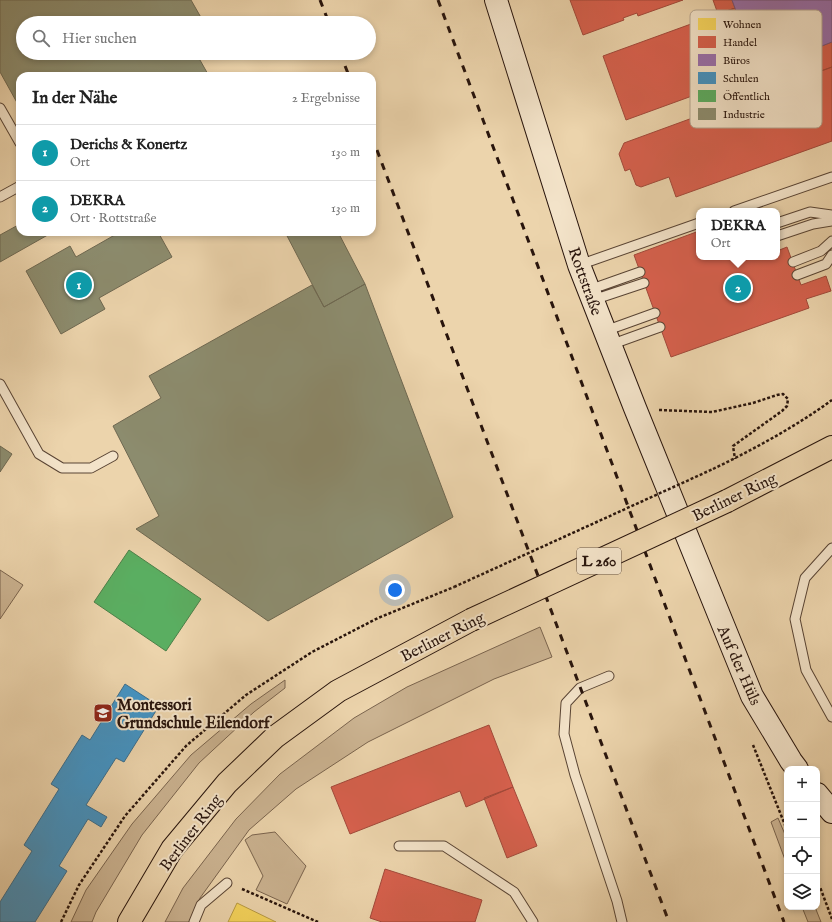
<!DOCTYPE html>
<html lang="de">
<head>
<meta charset="utf-8">
<style>
  body { margin:0; font-family:"IM FELL English",serif; background:#f2f2f2; color:#222 }
  .controls { position:absolute; right:12px; bottom:12px; display:grid; overflow:hidden; border-radius:8px; box-shadow:0 2px 6px #0003 }
  .controls button { width:36px; height:36px; display:grid; place-items:center; padding:0; border:0; border-bottom:1px solid #e0e0e0; background:#fff; color:#222; font:20px sans-serif }
  .you { position:absolute; left:395px; top:590px; width:14px; height:14px; margin:-10px; border:3px solid #fff; border-radius:50%; background:#1a73e8; box-shadow:0 0 0 6px #1a73e833 }
  .badge { display:grid; place-items:center; width:26px; height:26px; border-radius:50%; background:#8f2418; color:#fff; font-size:13px; font-weight:700 }
  .pin { position:absolute; translate:-50% -50%; border:2px solid #fff; box-shadow:0 1px 4px #0006 }
  .popup { position:absolute; left:696px; top:208px; width:84px; height:52px; box-sizing:border-box; display:grid; place-content:center; border-radius:8px; background:#fff; filter:drop-shadow(0 1px 3px #0005); font-size:13px; white-space:nowrap; color:#767676 }
  .popup b { font-size:15px; color:#222 }
  .popup::after { content:''; position:absolute; left:50%; top:100%; margin-left:-8px; border:8px solid transparent; border-top-color:#fff }
  .list { margin:0; padding:0; list-style:none }
  h2 { display:flex; justify-content:space-between; align-items:center; height:52px; margin:0; padding:0 16px; font-size:17px }
  h2 small { font-size:13px; font-weight:400; color:#767676 }
  .list li { display:grid; grid-template-columns:26px 1fr auto; gap:12px; align-items:center; box-sizing:border-box; height:56px; padding:0 16px; border-top:1px solid #e0e0e0 }
  .list b { display:block; font-size:15px; white-space:nowrap }
  .list p { margin:0; font-size:13px; white-space:nowrap; color:#767676 }
  .list em { font-size:13px; font-style:normal; color:#767676 }
  .icon { flex:none; width:22px; height:22px; fill:none; stroke:currentColor; stroke-width:2; stroke-linecap:round; stroke-linejoin:round }
  .map { position:relative; flex:none; width:832px; height:922px; overflow:hidden }
  .search { position:absolute; background:#fff; box-shadow:0 2px 6px #0003; left:16px; top:16px; width:360px; height:44px; display:flex; align-items:center; gap:10px; box-sizing:border-box; padding:0 14px; border-radius:22px; color:#767676; font-size:15px }
  .panel { position:absolute; background:#fff; box-shadow:0 2px 6px #0003; left:16px; top:72px; width:360px; height:164px; border-radius:12px }
  .map>svg:first-child { display:block }
</style>
</head>
<body>
<div class="map">
<svg width="832" height="922" viewBox="0 0 832 922">
  <rect width="100%" height="100%" fill="#ecd4ac"/>
  <filter id="stains"><feTurbulence type="fractalNoise" baseFrequency=".005" numOctaves="4"/><feColorMatrix values="0 0 0 0 .2 0 0 0 0 .09 0 0 0 0 .02 0 0 0 .5 -.17"/></filter>
  <radialGradient id="worn" r=".72"><stop offset=".6" stop-color="#630" stop-opacity="0"/><stop offset="1" stop-color="#630" stop-opacity=".3"/></radialGradient>
  <path fill="#cbb391" stroke="#7a644e" d="M0 570 23 585 0 619Z
    M540 627 552 657 494 679 368 742 296 789 249 830 200 898 189 922H165L183 888 236 819 280 774 354 718 407 687Z
    M285 680V688L254 712 199 763 142 835 96 912 92 922H71L86 890 132 824 191 755 251 704Z
    M778 818 787 839V865L771 822Z
    M275 832 306 866 287 904 256 890 263 876 245 840 252 835Z
    M802 907H815L821 922H808Z"/>
  <path fill="#f6d55c" stroke="#b89b44" d="M237 903 276 922H228Z"/>
  <path fill="#d6604d" stroke="#a2493a" d="M570 0H683L638 16 637 13 623 18 624 20 583 35Z
    M713 0H732L735 8 718 14Z
    M735 8 758 72 626 120 603 56Z
    M832 42V67L782 85 779 75 763 81 759 70Z
    M832 67V141L676 197 669 177 641 187 636 185 630 169 625 171 619 154 624 143Z
    M699 231V257H777V251L787 247 801 285 826 276 831 291 806 299 809 308 671 357 634 255Z
    M489 725 513 787 466 807 460 791 350 834 331 787Z
    M513 787 537 846 507 858 484 798Z
    M385 869 482 900 475 922H382L370 918Z"/>
  <path fill="#9970ab" stroke="#77547b" d="M732 0H832V42L758 71Z"/>
  <path fill="#4393c3" stroke="#3b6d8c" d="M125 684 159 706 124 762 116 758 86 805 107 817 101 827 88 819 59 866 67 871 35 922H0V902L32 851 24 845 59 789 51 784 82 735 90 740Z"/>
  <path fill="#5aae61" stroke="#4b8048" d="M129 550 201 599 166 651 94 602Z"/>
  <path fill="#8c8c6e" stroke="#6e6851" d="M0 0H191L203 21 200 23H23V53H196L209 76H20V108L0 72Z
    M20 224V232H53L0 262V235Z
    M120 232H158L172 257 99 298 105 309 61 334 26 271 70 246 76 257Z
    M285 232H338L365 284 324 307Z
    M365 284 453 517 268 621 136 529 159 516 113 426 161 398 149 376 312 285 324 307Z
    M0 446 12 454 0 472Z"/>
  <g fill="none" stroke-linecap="round" stroke-linejoin="round">
    <g stroke="#594434" stroke-width="11">
      <path id="lane" d="M0 108 20 143
        M0 197 20 186
        M734 211 832 177
        M777 223 810 212 832 215
        M777 236 813 224 832 221
        M793 262 821 251 832 241
        M579 265 699 223
        M797 275 826 264 832 255
        M589 290 640 272
        M593 300 644 283
        M605 331 655 313
        M610 345 660 327
        M0 384 39 454 62 468H91L113 456
        M832 548 805 578 795 619 806 670 832 717
        M609 676 580 688 566 703 564 734 575 775 617 901 622 922
        M399 846H444L514 892 533 922
        M194 922 201 905 227 883"/>
    </g>
    <g stroke="#28140c" stroke-width="24">
      <path id="secondary" d="M496 0 579 265 635 408 752 696 791 761 797 769
        M817 794 832 812"/>
    </g>
    <g stroke="#28140c" stroke-width="24">
      <path id="primary" d="M727 501 832 447
        M129 922 172 849 227 783 275 737 338 691 471 620"/>
    </g>
    <path stroke="#28140c" stroke-width="2.5" stroke-dasharray="3 2" stroke-linecap="butt" d="M659 410 712 412 753 403 777 395 783 394 788 399 787 406 782 411 733 446 735 459
      M713 469C754 449 795 427 832 400
      M753 745 787 830
      M817 885 820 887 832 919
      M242 889 318 922
      M61 922 79 885 125 816 186 746 246 695 312 652 378 618 454 587"/>
    <use href="#lane" stroke="#f3e3c9" stroke-width="9"/>
    <use href="#secondary" stroke="#f3e3c9" stroke-width="22"/>
    <use href="#primary" stroke="#ecd4ac" stroke-width="22"/>
    <path stroke="#28140c" stroke-width="3" stroke-dasharray="7 7" stroke-linecap="butt" d="M320 0 329 23
      M438 0 784 922
      M340 53 349 76
      M372 137 669 922"/>
    <g stroke="#28140c" stroke-width="24" stroke-linecap="butt">
      <path id="primary-bridge" d="M471 620 727 501"/>
    </g>
    <path stroke="#28140c" stroke-width="2.5" stroke-dasharray="3 2" stroke-linecap="butt" d="M454 587 713 469"/>
    <use href="#primary-bridge" stroke="#ecd4ac" stroke-width="22"/>
  </g>
  <defs>
    <g id="school-square" transform="scale(1)"><rect x="-9" y="-9" width="18" height="18" rx="4" fill="#8f2418" stroke="#f3e3c9"/><path d="M0-5L7-2L0 1L-7-2ZM-4 1L0 2.5L4 1V4Q0 6-4 4Z" fill="#fff"/></g>
  </defs>
  <g fill-rule="evenodd">
    <use href="#school-square" x="103" y="713"/>
  </g>
  <g text-anchor="middle" stroke-width="4" stroke-linejoin="round" paint-order="stroke">
    <rect fill="#f3e3c9" stroke="#655245" stroke-width="1" x="577" y="548" width="44" height="26" rx="3"/>
    <g font-size="15" font-weight="bold" fill="#28140c">
      <text x="599" y="566">L 260</text>
    </g>
    <g font-size="16" fill="#28140c" stroke="#f3e3c9">
      <text transform="translate(586 281) rotate(70)" y="6">Rottstraße</text>
      <text transform="translate(734 496) rotate(-26)" y="6">Berliner Ring</text>
      <text transform="translate(442 636) rotate(-27)" y="6">Berliner Ring</text>
      <text transform="translate(740 665) rotate(66)" y="6">Auf der Hüls</text>
      <text transform="translate(190 832) rotate(-53)" y="6">Berliner Ring</text>
    </g>
    <g font-size="16" font-weight="bold" fill="#28140c" stroke="#f3e3c9" text-anchor="start">
      <text x="117" y="710">Montessori<tspan x="117" dy="18">Grundschule Eilendorf</tspan></text>
    </g>
  </g>
  <rect x="690" y="10" width="132" height="118" rx="6" fill="#f3e3c9" stroke="#b6a590" stroke-width="1"/>
  <rect x="698" y="18" width="18" height="12" fill="#f6d55c"/>
  <rect x="698" y="36" width="18" height="12" fill="#d6604d"/>
  <rect x="698" y="54" width="18" height="12" fill="#9970ab"/>
  <rect x="698" y="72" width="18" height="12" fill="#4393c3"/>
  <rect x="698" y="90" width="18" height="12" fill="#5aae61"/>
  <rect x="698" y="108" width="18" height="12" fill="#8c8c6e"/>
  <g font-size="11" fill="#28140c">
    <text x="723" y="28">Wohnen</text>
    <text x="723" y="46">Handel</text>
    <text x="723" y="64">Büros</text>
    <text x="723" y="82">Schulen</text>
    <text x="723" y="100">Öffentlich</text>
    <text x="723" y="118">Industrie</text>
  </g>
  <rect width="100%" height="100%" filter="url(#stains)"/>
  <rect width="100%" height="100%" fill="url(#worn)"/>
</svg>
<div class="controls">
<button>+</button>
<button>−</button>
<button><svg class="icon" aria-label="locate" viewBox="0 0 24 24"><circle cx="12" cy="12" r="6"/><path d="M12 2v4M12 18v4M2 12h4M18 12h4"/></svg></button>
<button><svg class="icon" aria-label="layers" viewBox="0 0 24 24"><path d="M12 4l9 5-9 5-9-5zM3 14l9 5 9-5"/></svg></button>
</div>
<div class="you"></div>
<div class="pin badge" style="left:79px;top:285px;background:#0f9aa8">1</div>
<div class="pin badge" style="left:738px;top:288px;background:#0f9aa8">2</div>
<div class="popup"><b>DEKRA</b>Ort</div>
<div class="search"><svg class="icon" aria-label="search" viewBox="0 0 24 24"><circle cx="10" cy="10" r="6"/><path d="M15 15l6 6"/></svg>Hier suchen</div>
<section class="panel">
<h2>In der Nähe<small>2 Ergebnisse</small></h2>
<ul class="list">
<li><span class="badge" style="background:#0f9aa8">1</span><div><b>Derichs &amp; Konertz</b><p>Ort</p></div><em>130 m</em></li>
<li><span class="badge" style="background:#0f9aa8">2</span><div><b>DEKRA</b><p>Ort · Rottstraße</p></div><em>130 m</em></li>
</ul>
</section>
</div>
</body>
</html>
